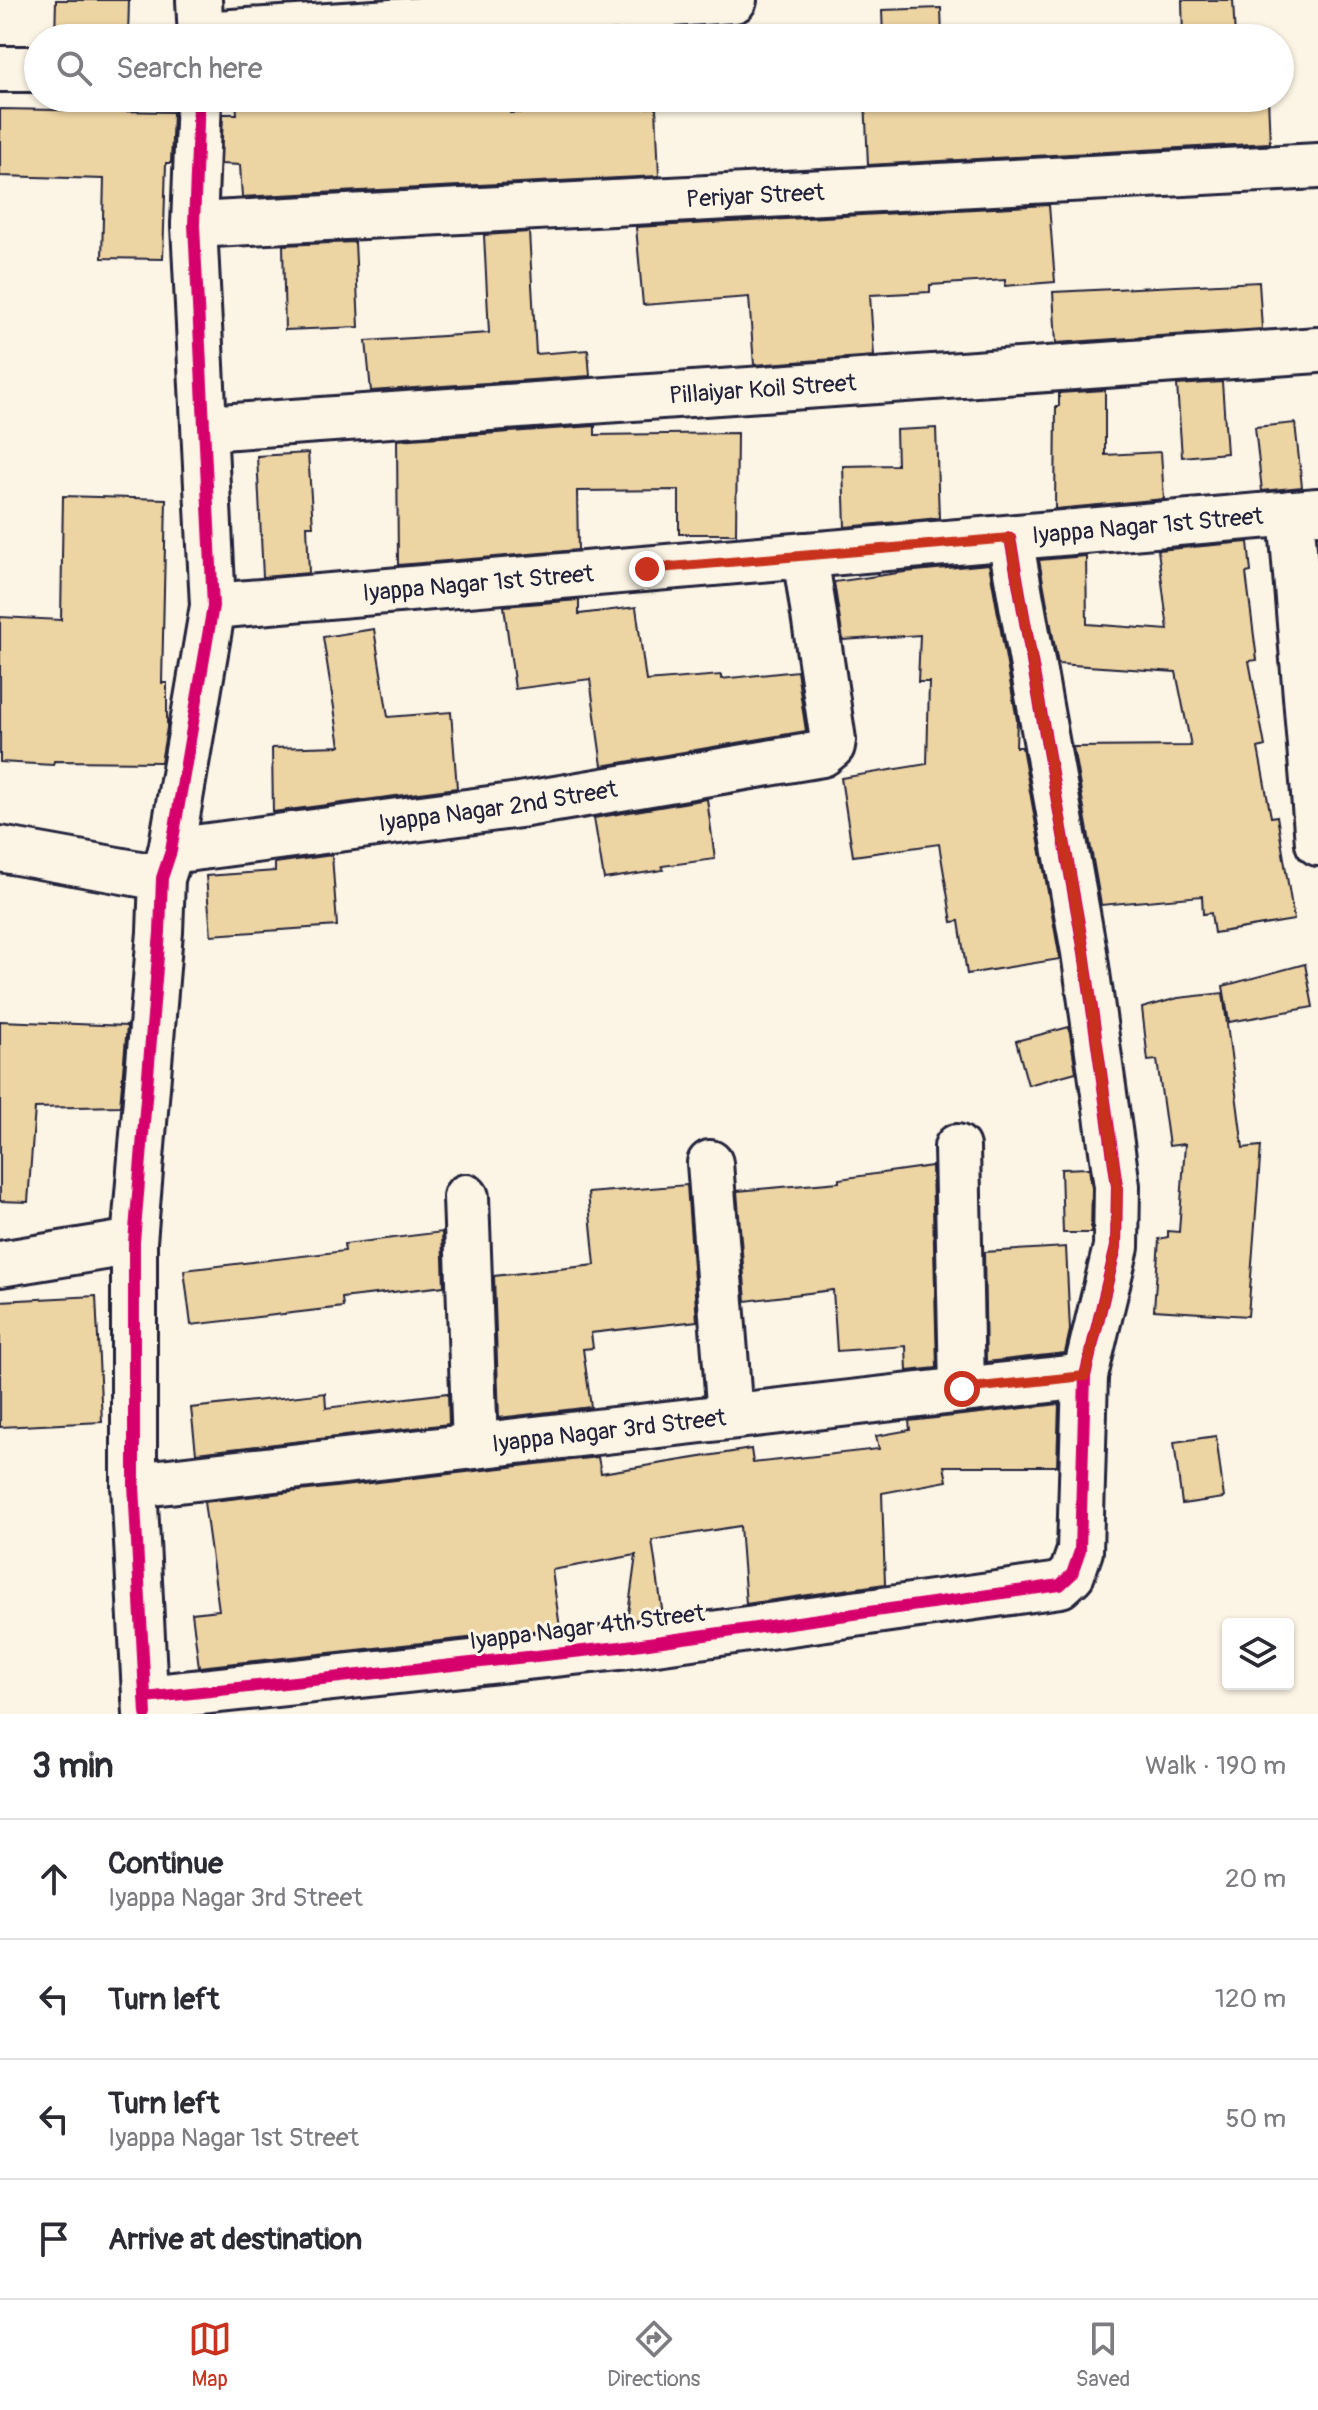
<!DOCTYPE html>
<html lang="en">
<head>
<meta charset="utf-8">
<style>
  body { margin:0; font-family:Pangolin,sans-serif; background:#f2f2f3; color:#2b2b33 }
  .controls { position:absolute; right:24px; bottom:24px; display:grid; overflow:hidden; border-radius:8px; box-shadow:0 2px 6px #0004 }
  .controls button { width:72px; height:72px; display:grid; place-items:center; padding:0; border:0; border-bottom:2px solid #e1e1e2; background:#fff; color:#2b2b33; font:40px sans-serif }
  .stop { position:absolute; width:24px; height:24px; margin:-18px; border:6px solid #c8321e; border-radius:50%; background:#fff }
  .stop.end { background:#c8321e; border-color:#fff; box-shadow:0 2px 8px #0008 }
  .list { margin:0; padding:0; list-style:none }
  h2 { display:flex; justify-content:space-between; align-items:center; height:104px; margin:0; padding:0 32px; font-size:34px }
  h2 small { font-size:26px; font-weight:400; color:#7c7c81 }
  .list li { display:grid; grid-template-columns:52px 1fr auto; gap:24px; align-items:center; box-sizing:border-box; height:120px; padding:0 32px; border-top:2px solid #e1e1e2 }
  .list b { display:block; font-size:30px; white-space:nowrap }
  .list p { margin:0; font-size:26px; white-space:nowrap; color:#7c7c81 }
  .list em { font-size:26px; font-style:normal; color:#7c7c81 }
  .icon { flex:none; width:44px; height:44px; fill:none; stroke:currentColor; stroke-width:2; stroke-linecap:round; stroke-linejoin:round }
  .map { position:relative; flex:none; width:1318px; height:1714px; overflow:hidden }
  .search { position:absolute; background:#fff; box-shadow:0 2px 6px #0004; left:24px; right:24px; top:24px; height:88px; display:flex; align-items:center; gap:20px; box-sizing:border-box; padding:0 28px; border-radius:44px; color:#7c7c81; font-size:30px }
  .sheet { height:584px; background:#fff }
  nav { display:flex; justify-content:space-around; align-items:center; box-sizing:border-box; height:112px; border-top:2px solid #e1e1e2; background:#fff; font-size:22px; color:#7c7c81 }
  nav a { display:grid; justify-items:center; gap:4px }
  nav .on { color:#c8321e }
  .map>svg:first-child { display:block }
</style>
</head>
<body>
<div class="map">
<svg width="1318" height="1714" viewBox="0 0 1318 1714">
  <rect width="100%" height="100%" fill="#fcf5e5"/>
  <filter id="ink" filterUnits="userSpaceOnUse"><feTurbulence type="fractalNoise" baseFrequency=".0125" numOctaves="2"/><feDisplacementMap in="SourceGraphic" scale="16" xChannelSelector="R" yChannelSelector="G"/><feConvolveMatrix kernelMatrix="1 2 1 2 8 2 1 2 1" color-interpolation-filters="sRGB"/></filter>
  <g filter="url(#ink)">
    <path fill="#edd4a3" stroke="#22223b" stroke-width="2" d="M56 0H129L128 38H55Z
      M1182 0H1233L1235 38H1183Z
      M941 8 942 38H883L882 10Z
      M236 98H509L510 113 656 107 659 176 242 197 240 165 221 164 223 114H237Z
      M865 98H1268L1270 143 868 165Z
      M0 109 173 112 171 163H166L163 259 102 258 104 179 0 176Z
      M1049 205 1055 282 1005 286V280L930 285V292L870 295 874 356 754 365 749 297 643 305 636 227Z
      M529 232 536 354 588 350 590 376 371 391 366 341 489 333 484 235Z
      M355 242 359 327 285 330 283 245Z
      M1259 282 1262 329 1056 343 1053 292Z
      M1222 382 1227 453 1182 457 1177 385Z
      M1105 390V455L1161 452 1164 499 1055 509 1056 406H1059V393Z
      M1295 423 1302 487 1262 491 1255 427Z
      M595 426V435L737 433 736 534H679V490L577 491 578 550 398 565 397 440Z
      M936 428 939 518 845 527 843 466 897 465 896 430Z
      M308 453 313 526H307L309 573 263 577 257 456Z
      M63 496 166 499 162 683H167V728L161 762 54 761 53 765 0 762V617L61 620Z
      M1248 542 1251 572 1246 573 1257 660 1249 661 1265 746 1258 748 1271 817 1277 816 1294 920 1214 933 1211 913 1203 914 1202 896 1101 905 1073 747 1191 746 1176 672 1058 664 1039 560 1086 556 1087 624 1168 630 1158 550Z
      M989 564 1017 720 1016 747H1022L1060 959 967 974 959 921 952 922 939 844 853 856 841 778 927 764 929 682H918L920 635 843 640 834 582 905 572Z
      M579 600V614L636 607 646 681 721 675V679L797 671 806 731 602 766 590 679 515 689 504 606Z
      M374 629 388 717 451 712 457 788 273 812 272 748 340 746 323 637Z
      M707 799 715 859 662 866 663 870 604 879 594 818Z
      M332 855 337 926 211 935 206 876 275 871V863Z
      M1305 964 1313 1007 1229 1022 1223 986Z
      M1223 993 1243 1148 1261 1146 1248 1316 1154 1310 1159 1239 1168 1237V1231L1179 1232 1185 1144 1169 1146 1157 1060 1148 1061 1142 1008 1178 998Z
      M0 1021 127 1026 120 1106 35 1108 28 1202 0 1201Z
      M1069 1027 1076 1072 1028 1085 1016 1041Z
      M932 1166 937 1368 907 1371 906 1346 837 1351 833 1290 746 1301 737 1191 839 1182V1179Z
      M1089 1168 1092 1188 1091 1233H1063L1061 1169Z
      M687 1185 697 1321 591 1333 593 1348 583 1349 591 1407 499 1418 494 1276 595 1265 588 1193Z
      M442 1232 444 1286 342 1298 343 1307 191 1325 184 1270 345 1251 344 1244Z
      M1066 1247 1070 1330 1065 1353 986 1362 984 1252Z
      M96 1296 102 1422 0 1427V1301Z
      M325 1393 326 1408 448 1393 449 1424 196 1453 191 1408Z
      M1059 1404 1057 1466H944L947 1481 882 1493 885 1584 746 1604 740 1526 652 1540 663 1616 627 1621 636 1555 552 1570 560 1628 199 1667 192 1613 219 1610 204 1502 598 1457 601 1473 751 1449 753 1463 879 1449 876 1436 910 1430 909 1421Z
      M1216 1436 1224 1498 1182 1504 1174 1442Z"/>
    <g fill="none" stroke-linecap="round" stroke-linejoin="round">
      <g stroke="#22223b" stroke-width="50">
        <g id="street">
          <path d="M201 34 734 0"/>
          <path d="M0 69H38"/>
          <path id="s1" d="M194 225 1318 166"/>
          <path id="s2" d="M206 428 1318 350"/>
          <path d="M1291 513 1318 843"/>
          <path id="s3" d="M213 606 1318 511"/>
          <path d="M0 849 162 878"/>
          <path id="s4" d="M171 851 520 805 822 754 832 746 833 740 805 555"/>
          <path d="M957 1147 962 1389"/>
          <path d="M710 1163 730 1416"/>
          <path d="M466 1197 475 1446"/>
          <path d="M0 1264 134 1242"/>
          <path id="s5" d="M134 1485 1085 1376"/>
          <path d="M145 1698 620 1647 1060 1585 1072 1574 1080 1551 1085 1376 1116 1247 1117 1186 1084 952 1010 538"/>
        </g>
      </g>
      <g stroke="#22223b" stroke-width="50">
        <path id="secondary" d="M199 0 201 38
          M146 1714 134 1485V1242L160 932 162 878 171 851 213 606 194 225 199 98"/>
      </g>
      <use href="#street" stroke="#fcf5e5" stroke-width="44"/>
      <use href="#secondary" stroke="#fcf5e5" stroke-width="44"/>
      <g stroke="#fcf5e5" stroke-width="17">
        <path id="cycleway" d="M145 1698 620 1647 1060 1585 1072 1574 1080 1551 1085 1376 1116 1247 1117 1186 1084 952 1010 538
          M146 1714 134 1485V1242L160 932 162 878 171 851 213 606 194 225 199 98"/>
      </g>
      <use href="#cycleway" stroke="#d6006c" stroke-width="12"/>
    </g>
  </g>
  <g fill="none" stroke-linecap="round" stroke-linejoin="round" filter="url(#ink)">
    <path stroke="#c8321e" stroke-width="10" d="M647 569 1010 538 1084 952 1117 1186 1116 1247 1085 1376 962 1389"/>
  </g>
  <g text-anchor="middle" stroke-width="6" stroke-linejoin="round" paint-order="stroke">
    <g font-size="24" fill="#22223b" stroke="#fcf5e5">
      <text dy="8" stroke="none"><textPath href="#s1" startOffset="562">Periyar Street</textPath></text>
      <text dy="8" stroke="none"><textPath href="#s2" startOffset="558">Pillaiyar Koil Street</textPath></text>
      <text dy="8" stroke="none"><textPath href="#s3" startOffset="938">Iyappa Nagar 1st Street</textPath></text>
      <text dy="8" stroke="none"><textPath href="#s3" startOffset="266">Iyappa Nagar 1st Street</textPath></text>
      <text dy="8" stroke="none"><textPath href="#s4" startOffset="330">Iyappa Nagar 2nd Street</textPath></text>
      <text dy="8" stroke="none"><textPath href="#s5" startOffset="478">Iyappa Nagar 3rd Street</textPath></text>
      <text transform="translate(587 1627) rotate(-7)" y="8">Iyappa Nagar 4th Street</text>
    </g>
  </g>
</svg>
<div class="controls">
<button><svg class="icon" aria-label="layers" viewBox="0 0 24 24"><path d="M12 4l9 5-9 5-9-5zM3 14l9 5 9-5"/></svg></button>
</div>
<div class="stop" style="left:962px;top:1389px"></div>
<div class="stop end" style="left:647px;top:569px"></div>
<div class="search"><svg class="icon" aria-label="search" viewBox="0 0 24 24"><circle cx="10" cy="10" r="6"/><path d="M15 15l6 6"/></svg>Search here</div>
</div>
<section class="sheet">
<h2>3 min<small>Walk · 190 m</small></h2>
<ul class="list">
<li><svg class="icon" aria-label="ahead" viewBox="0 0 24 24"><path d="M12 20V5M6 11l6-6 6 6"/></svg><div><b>Continue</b><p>Iyappa Nagar 3rd Street</p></div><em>20 m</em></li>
<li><svg class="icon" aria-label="left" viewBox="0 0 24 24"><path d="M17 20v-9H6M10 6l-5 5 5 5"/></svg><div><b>Turn left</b></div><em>120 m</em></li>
<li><svg class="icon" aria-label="left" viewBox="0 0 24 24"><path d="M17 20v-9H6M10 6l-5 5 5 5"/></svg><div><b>Turn left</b><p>Iyappa Nagar 1st Street</p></div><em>50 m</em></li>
<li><svg class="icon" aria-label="arrive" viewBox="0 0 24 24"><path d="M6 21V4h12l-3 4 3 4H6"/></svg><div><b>Arrive at destination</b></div></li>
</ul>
</section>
<nav>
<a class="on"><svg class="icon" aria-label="map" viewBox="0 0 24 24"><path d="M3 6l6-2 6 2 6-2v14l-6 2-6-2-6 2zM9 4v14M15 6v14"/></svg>Map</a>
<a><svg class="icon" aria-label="directions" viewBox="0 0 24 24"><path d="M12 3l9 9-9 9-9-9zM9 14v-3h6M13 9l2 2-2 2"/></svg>Directions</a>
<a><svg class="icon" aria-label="saved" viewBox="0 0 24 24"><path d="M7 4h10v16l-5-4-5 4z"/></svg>Saved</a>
</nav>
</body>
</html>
